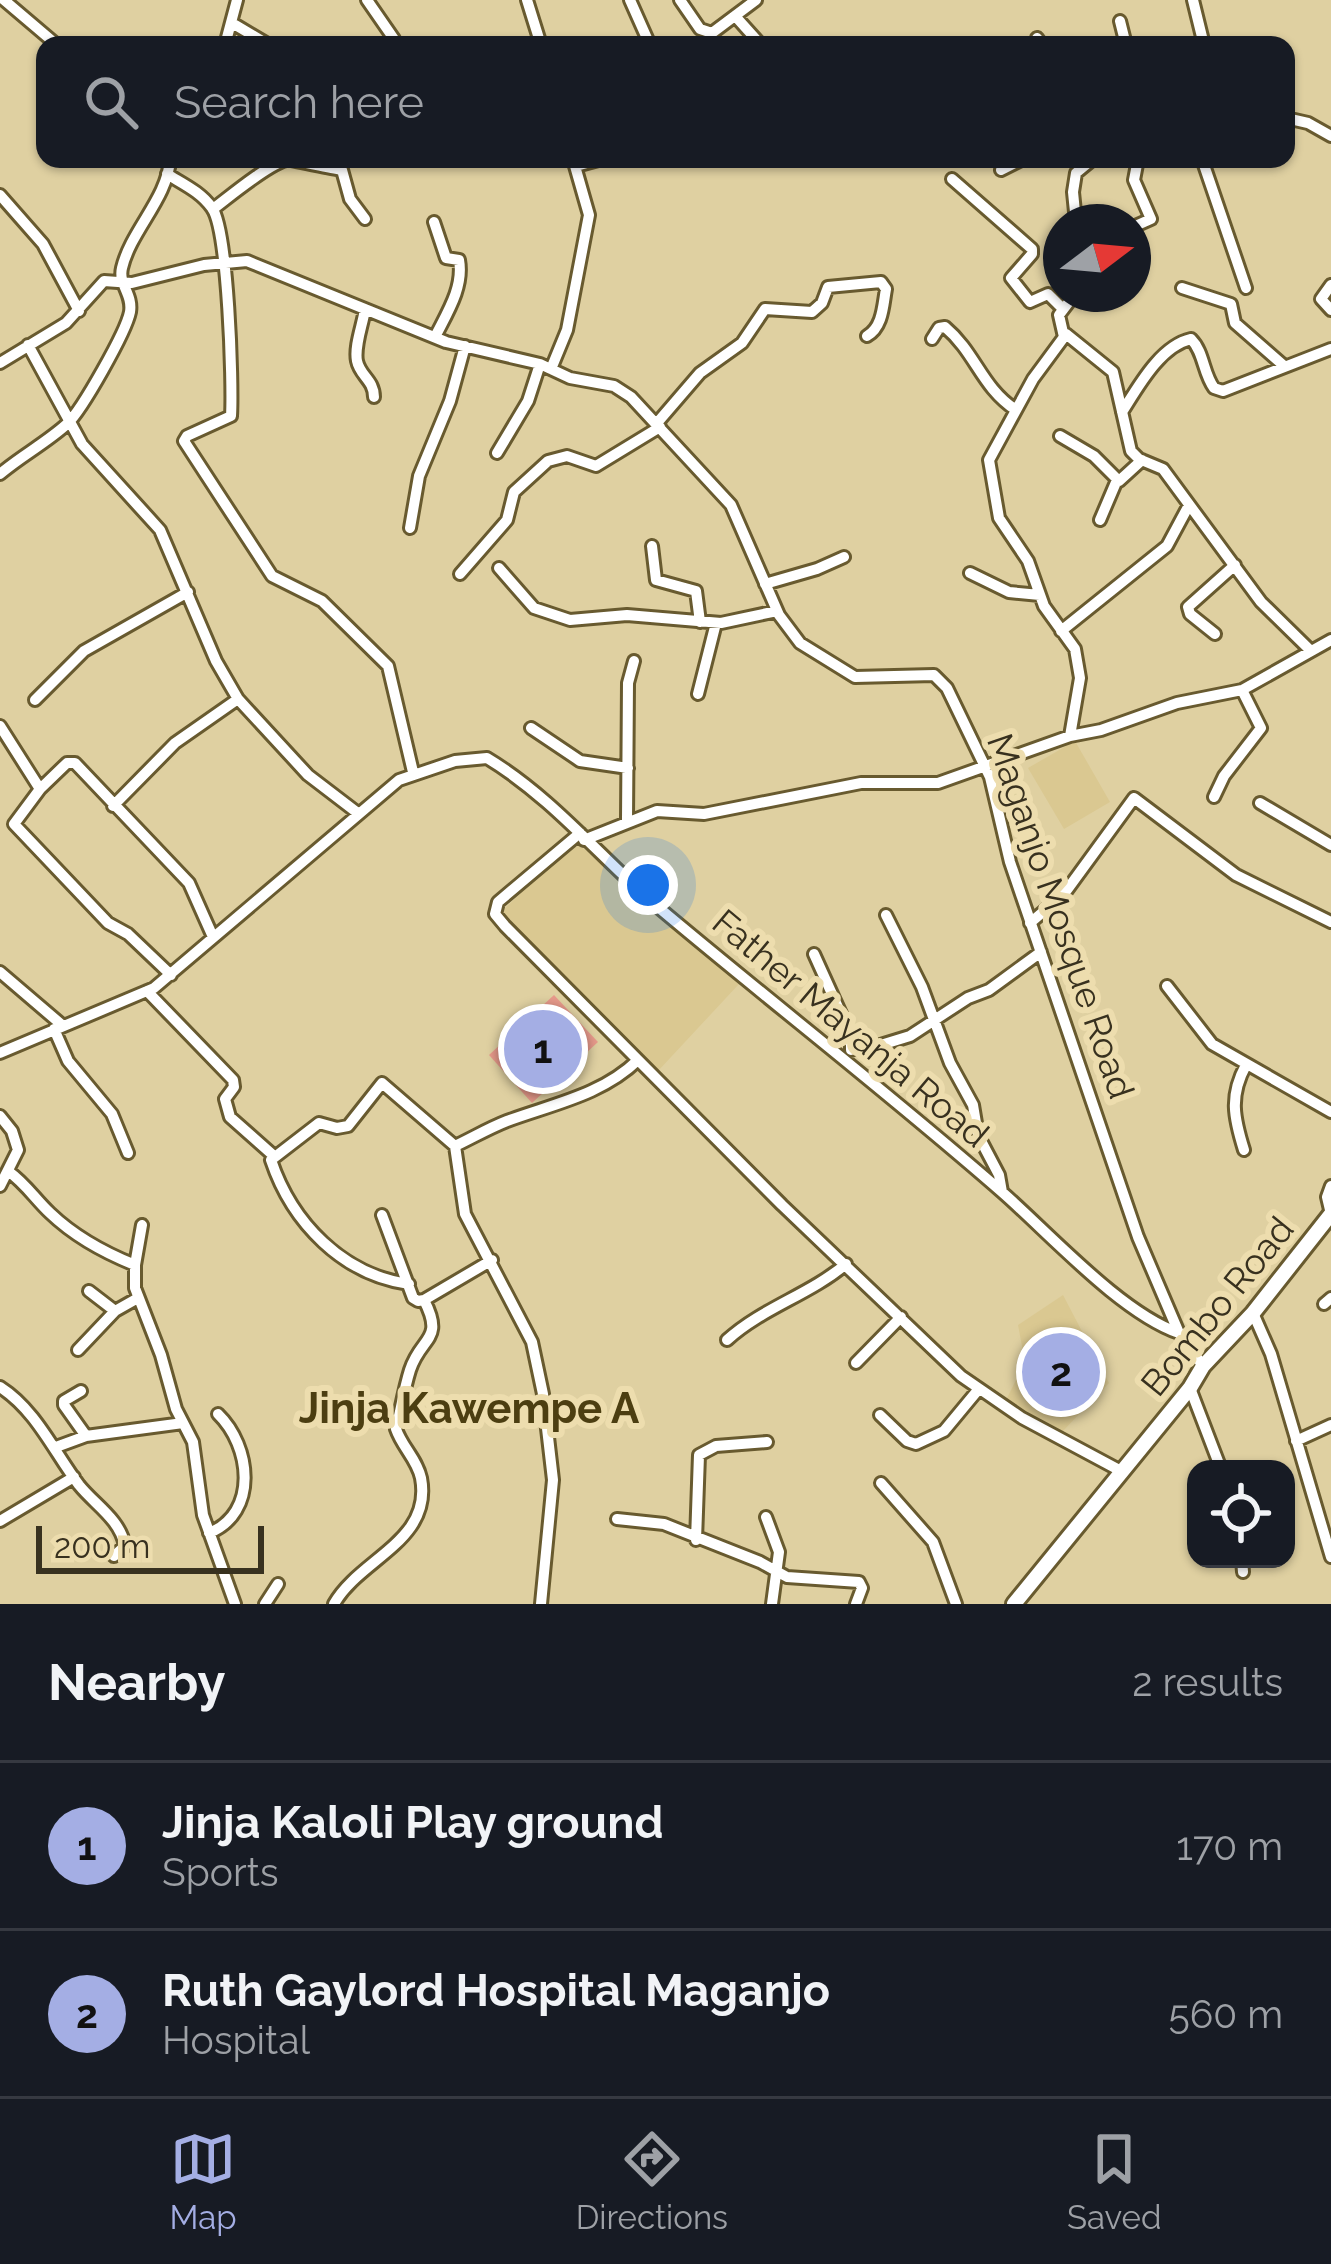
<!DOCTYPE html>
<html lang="en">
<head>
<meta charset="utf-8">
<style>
  body { margin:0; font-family:Raleway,sans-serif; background:#20242c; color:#f1f3f6 }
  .controls { position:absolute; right:36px; bottom:36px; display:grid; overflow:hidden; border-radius:24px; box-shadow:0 3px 9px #0004 }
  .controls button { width:108px; height:108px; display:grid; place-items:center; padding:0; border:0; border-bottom:3px solid #363941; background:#171b24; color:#f1f3f6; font:60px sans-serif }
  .compass { position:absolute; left:1043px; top:204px; width:108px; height:108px; border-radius:50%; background:#171b24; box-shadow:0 3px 9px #0004; rotate:74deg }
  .scale { position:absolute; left:36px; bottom:30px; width:228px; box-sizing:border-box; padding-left:12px; border:6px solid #38311f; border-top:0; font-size:33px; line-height:42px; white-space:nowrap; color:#38311f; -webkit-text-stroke:9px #edddae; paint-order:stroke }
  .you { position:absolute; left:648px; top:885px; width:42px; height:42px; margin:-30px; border:9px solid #fff; border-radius:50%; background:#1a73e8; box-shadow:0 0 0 18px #1a73e833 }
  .badge { display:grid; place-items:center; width:78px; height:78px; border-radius:50%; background:#a4aee4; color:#111; font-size:39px; font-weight:700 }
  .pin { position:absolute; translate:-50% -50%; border:6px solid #fff; box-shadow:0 3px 12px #0006 }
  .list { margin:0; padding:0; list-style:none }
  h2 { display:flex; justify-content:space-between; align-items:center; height:156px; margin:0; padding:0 48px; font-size:51px }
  h2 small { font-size:39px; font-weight:400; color:#9ea1a6 }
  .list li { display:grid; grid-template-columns:78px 1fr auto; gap:36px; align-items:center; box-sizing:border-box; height:168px; padding:0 48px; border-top:3px solid #363941 }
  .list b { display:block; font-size:45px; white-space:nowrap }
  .list p { margin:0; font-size:39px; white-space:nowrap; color:#9ea1a6 }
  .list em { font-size:39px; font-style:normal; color:#9ea1a6 }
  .icon { flex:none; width:66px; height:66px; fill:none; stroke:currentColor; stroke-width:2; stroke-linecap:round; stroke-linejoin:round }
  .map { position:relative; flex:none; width:1331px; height:1604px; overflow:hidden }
  .search { position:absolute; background:#171b24; box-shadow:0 3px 9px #0004; left:36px; right:36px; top:36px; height:132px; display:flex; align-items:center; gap:30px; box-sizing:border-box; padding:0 42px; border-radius:24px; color:#9ea1a6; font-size:45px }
  .sheet { height:492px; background:#171b24 }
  nav { display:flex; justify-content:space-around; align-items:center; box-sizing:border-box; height:168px; border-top:3px solid #363941; background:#171b24; font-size:33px; color:#9ea1a6 }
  nav a { display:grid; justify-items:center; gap:6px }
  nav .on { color:#a4aee4 }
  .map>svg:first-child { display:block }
</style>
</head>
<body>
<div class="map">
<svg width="1331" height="1604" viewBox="0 0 1331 1604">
  <rect width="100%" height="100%" fill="#dfd0a1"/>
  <path fill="#dac891" d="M1075 741 1110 802 1064 829 1028 768Z
    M579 846 596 856 739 984 658 1071 498 915 566 850Z
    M1063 1295 1109 1383 1062 1432 1043 1426 1006 1400 1025 1362 1018 1325Z"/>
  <path fill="#e79a8b" d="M554 995 598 1042 532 1103 489 1055Z"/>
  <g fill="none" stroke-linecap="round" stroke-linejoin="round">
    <g stroke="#685a2f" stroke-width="16">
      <path id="minor" d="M4 0 57 45
        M367 0 394 39
        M527 0 541 45
        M630 0 650 45
        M680 0 700 29 712 33 756 0
        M1193 0 1204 45
        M736 17 761 45
        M1120 21 1126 45
        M232 23 269 45
        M1037 38 1042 45
        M225 45 237 0
        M1286 118 1308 123 1331 136
        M1202 159 1246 288
        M576 166 602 159
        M1001 170 1023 159
        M167 174C183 184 201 192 212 208 228 230 233 383 231 416L187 436 184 441 272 576 322 601 388 666 413 772
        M952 179 1032 249V254L1011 278 1030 302 1048 294 1063 309
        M0 195 43 244 79 311
        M213 209C229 197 267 165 286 160 290 159 333 169 342 170L350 199 365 219
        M434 222 446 258 459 260C464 287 447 313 435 337
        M1076 222 1073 192 1076 173 1093 159
        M1133 227 1151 219 1134 180 1138 159
        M1331 285 1321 299 1331 310
        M1182 288 1231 304 1235 323 1283 365
        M365 309C363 324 354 346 357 361 360 376 374 380 374 397
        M1066 334 1113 372 1131 451 1139 459 1163 469 1261 602 1311 651
        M932 339 939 328 945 327C976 353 981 387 1016 410
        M28 345 82 444 160 530 216 661 238 699 308 775 359 814
        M0 363 66 323 104 281 132 283 204 265 247 261 446 342 540 364 570 378 614 386 631 397 731 505 779 615 800 643 855 677 934 675 947 688 990 777 1010 862 1138 1237 1179 1333 1203 1366
        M551 369 567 330 589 215 573 159
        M1122 412C1138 387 1160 346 1191 339 1204 352 1203 373 1214 388L1223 391 1331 349
        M657 423 700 373 742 343 765 309 812 312 822 303 828 287 881 282 886 289C883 305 883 327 867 336
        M1060 436 1094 456 1119 481 1142 460
        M497 453 528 401 540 364
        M0 474C21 456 46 443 67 424 82 410 126 332 130 312 133 294 118 284 122 268 131 230 168 198 170 159
        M1100 520 1117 480
        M410 528 419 476 450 401 465 346
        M652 546 656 580 696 591 700 622
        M499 568 534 608 570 620 627 615 721 623 777 611
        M970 573 1009 592 1040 595
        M460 574 507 520 514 492 548 461 567 456 596 466 660 427
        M765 584 817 569 844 557
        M1061 631 1167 546 1189 505
        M1215 634 1190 614 1188 607 1235 565
        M698 694 716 623
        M35 700 84 651 188 592
        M0 726 40 789 14 824 108 923 128 934 171 975
        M531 728 580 761 628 768
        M1070 736 1101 730 1177 703 1242 690 1331 640
        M40 789 67 763H75L189 883 213 937
        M1214 797 1224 776 1261 728 1242 690
        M1260 803 1331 845
        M113 806 175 743 238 699
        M627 821 628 683 634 661
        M580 833 498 902 495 914 505 926 782 1205 961 1376 1022 1418 1121 1471
        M584 840 657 811 704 814 861 783H938L1070 736 1080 678 1075 649 1044 606 1028 561 999 518 989 460 1033 379 1064 337 1059 315 1075 294
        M886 915 922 987 950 1063 973 1105 978 1135 999 1175 1002 1192
        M1030 923 1064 894 1134 798 1236 875 1331 922
        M814 954 851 1036V1050
        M0 972 62 1025
        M1167 986 1212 1044 1331 1112
        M147 991 233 1080 234 1087 225 1099 230 1117 274 1156
        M54 1029 68 1061 112 1114 128 1153
        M852 1047 871 1048 910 1036 968 998 989 990 1041 952
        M0 1053 154 988 399 780 455 761 487 758C553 798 600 857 658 907 772 1003 890 1094 1002 1192 1050 1234 1121 1313 1179 1333
        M0 1116 12 1131 18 1150 0 1186
        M455 1146C472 1138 489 1128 507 1121 553 1104 602 1095 638 1060
        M1244 1150C1234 1118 1229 1096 1246 1065
        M8 1171C26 1184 35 1199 50 1213 74 1236 105 1253 135 1265V1288L161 1355 176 1409 193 1442 203 1515 235 1604
        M1331 1214 1327 1197 1331 1186
        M382 1215 413 1298 418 1301 424 1300
        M135 1265 142 1225
        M409 1284C343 1275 292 1223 271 1160L319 1123 337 1128 348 1126 382 1083 455 1146 465 1214 532 1342 543 1394 553 1480 541 1604
        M89 1291 115 1311 138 1298
        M1324 1304 1331 1298
        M1253 1313 1271 1354 1331 1557
        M727 1340C762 1308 809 1295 846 1264
        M78 1350 115 1311
        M856 1363 901 1317
        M0 1387C36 1410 54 1452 79 1485 95 1505 120 1519 125 1546L114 1556
        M1190 1388 1221 1469
        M81 1391 64 1401V1405L86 1436
        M880 1415 907 1441 916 1444 944 1431 978 1390
        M1296 1441 1331 1425
        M56 1447 86 1436 183 1423
        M881 1483 933 1542 956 1604
        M766 1517 779 1552 772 1604
        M617 1519 664 1524 760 1562 787 1577 859 1582 862 1588 856 1604
        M0 1521 74 1477
        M209 1533C259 1513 251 1446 218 1414
        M696 1540 699 1455 716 1446 767 1442
        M1242 1559 1243 1572
        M265 1604 278 1584
        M334 1604C359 1559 433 1541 421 1478 417 1459 402 1447 396 1429 401 1409 404 1389 410 1370 421 1336 445 1341 424 1300L492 1260"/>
    </g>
    <g stroke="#685a2f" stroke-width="20">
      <path id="major" d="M1014 1604 1190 1388 1203 1366 1253 1313 1331 1214"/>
    </g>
    <use href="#minor" stroke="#fff" stroke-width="10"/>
    <use href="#major" stroke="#fff" stroke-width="14"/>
  </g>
  <g text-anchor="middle" stroke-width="12" stroke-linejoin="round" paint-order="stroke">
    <g font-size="36" fill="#38311f" stroke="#edddae">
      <text transform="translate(1061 916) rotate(71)" y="13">Maganjo Mosque Road</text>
      <text transform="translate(851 1028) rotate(40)" y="13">Father Mayanja Road</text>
      <text transform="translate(1217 1306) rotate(-51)" y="13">Bombo Road</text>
    </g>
    <g font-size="42" font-weight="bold" fill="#4c3e11" stroke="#edddae">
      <text x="469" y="1423">Jinja Kawempe A</text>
    </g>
  </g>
</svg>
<div class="controls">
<button><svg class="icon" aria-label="locate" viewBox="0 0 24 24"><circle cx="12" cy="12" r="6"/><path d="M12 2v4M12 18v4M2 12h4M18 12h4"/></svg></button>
</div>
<svg class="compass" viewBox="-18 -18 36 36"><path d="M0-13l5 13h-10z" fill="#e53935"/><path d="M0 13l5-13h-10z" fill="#9ea1a6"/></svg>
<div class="scale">200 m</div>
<div class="you"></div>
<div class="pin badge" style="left:543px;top:1049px">1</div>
<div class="pin badge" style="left:1061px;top:1372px">2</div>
<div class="search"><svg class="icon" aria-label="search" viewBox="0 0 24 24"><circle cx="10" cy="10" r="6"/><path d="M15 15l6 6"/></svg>Search here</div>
</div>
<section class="sheet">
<h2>Nearby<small>2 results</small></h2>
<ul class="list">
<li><span class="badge">1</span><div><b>Jinja Kaloli Play ground</b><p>Sports</p></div><em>170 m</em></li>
<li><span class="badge">2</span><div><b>Ruth Gaylord Hospital Maganjo</b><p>Hospital</p></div><em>560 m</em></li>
</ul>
</section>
<nav>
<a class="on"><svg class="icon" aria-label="map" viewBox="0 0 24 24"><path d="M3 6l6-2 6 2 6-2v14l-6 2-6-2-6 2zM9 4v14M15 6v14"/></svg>Map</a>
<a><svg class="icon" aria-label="directions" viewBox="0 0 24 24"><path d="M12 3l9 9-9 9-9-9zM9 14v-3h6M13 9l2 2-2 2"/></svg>Directions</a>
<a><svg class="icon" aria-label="saved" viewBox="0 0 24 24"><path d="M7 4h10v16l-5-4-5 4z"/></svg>Saved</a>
</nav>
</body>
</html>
